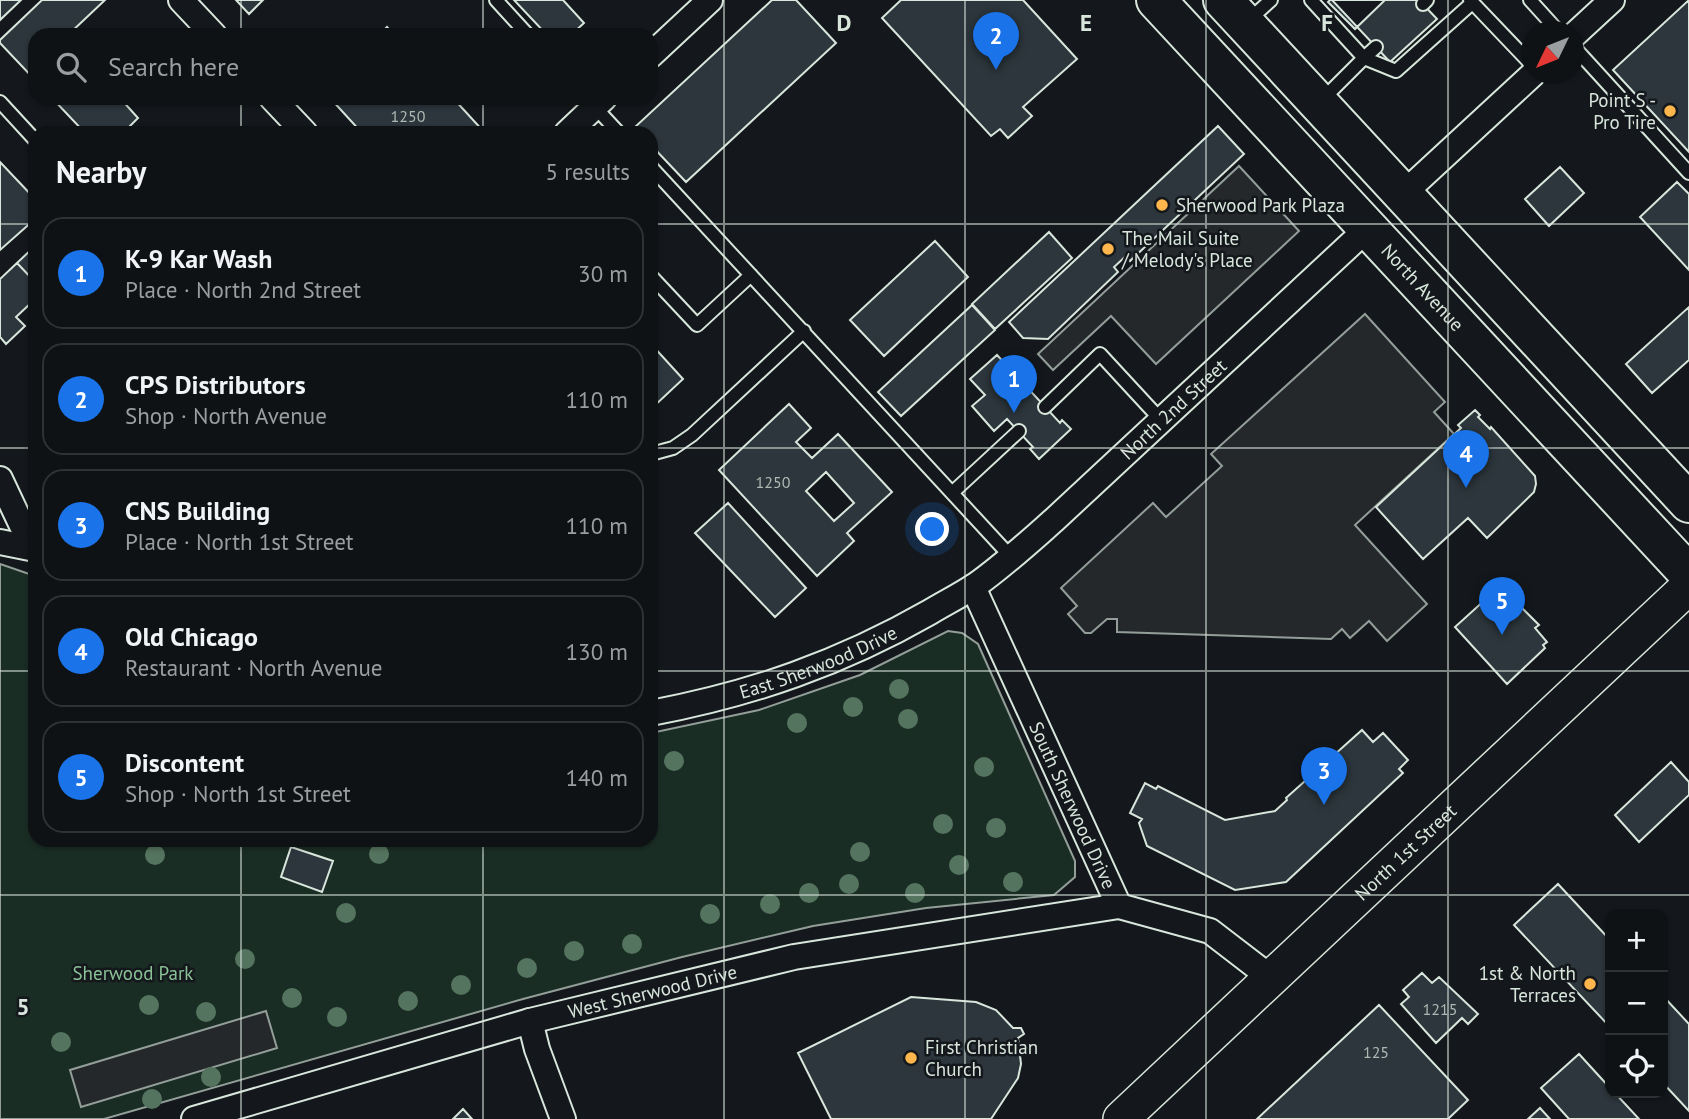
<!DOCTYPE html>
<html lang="en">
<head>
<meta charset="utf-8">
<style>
  body { margin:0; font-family:"PT Sans",sans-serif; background:#181b1e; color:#f1f3f6 }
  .controls { position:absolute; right:21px; bottom:21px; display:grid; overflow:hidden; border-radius:14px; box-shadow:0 2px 5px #0004 }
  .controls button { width:63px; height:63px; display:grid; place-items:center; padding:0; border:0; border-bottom:2px solid #2f3234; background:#0f1215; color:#f1f3f6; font:35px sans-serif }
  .compass { position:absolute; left:1521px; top:21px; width:63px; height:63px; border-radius:50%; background:#0f1215; box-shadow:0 2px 5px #0004; rotate:227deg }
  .you { position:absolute; left:933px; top:530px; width:24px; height:24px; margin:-18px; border:5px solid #fff; border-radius:50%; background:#1a73e8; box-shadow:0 0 0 10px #1a73e833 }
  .badge { display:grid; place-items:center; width:46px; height:46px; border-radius:50%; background:#1a73e8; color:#fff; font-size:23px; font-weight:700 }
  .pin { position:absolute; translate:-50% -58px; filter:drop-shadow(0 2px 4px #0008) }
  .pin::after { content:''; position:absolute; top:37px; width:24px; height:21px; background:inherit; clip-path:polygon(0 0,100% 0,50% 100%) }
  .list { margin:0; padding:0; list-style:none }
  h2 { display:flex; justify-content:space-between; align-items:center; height:91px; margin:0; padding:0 28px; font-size:30px }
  h2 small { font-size:23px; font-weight:400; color:#9b9ea0 }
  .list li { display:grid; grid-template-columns:46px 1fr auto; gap:21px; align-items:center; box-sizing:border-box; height:112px; margin:0 14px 14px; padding:0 14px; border:2px solid #2f3234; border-radius:21px }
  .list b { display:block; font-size:26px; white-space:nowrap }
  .list p { margin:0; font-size:23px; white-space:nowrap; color:#9b9ea0 }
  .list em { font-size:23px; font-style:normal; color:#9b9ea0 }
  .icon { flex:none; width:38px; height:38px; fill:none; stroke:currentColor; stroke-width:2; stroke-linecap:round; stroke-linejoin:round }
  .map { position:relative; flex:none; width:1689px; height:1119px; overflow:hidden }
  .search { position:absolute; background:#0f1215; box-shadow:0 2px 5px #0004; left:28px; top:28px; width:630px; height:77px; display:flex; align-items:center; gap:18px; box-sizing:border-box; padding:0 24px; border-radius:21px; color:#9b9ea0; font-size:26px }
  .panel { position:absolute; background:#0f1215; box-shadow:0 2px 5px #0004; left:28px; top:126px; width:630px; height:721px; border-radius:21px }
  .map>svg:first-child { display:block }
</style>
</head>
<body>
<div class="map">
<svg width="1689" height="1119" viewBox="0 0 1689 1119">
  <rect width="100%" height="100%" fill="#14181c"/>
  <path fill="#1a2d24" stroke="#939e99" stroke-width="2" d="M0 564 35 576V840H651V733L759 710 860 675 948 631 962 633 978 644 1075 861V877L1054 895 926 908 813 926 682 957 523 999 104 1119H0Z"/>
  <path fill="#24282b" stroke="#939e99" stroke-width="2" d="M1239 166 1299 231 1156 364 1111 316 1053 370 1038 354Z
    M1365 314 1445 402 1434 412 1454 434 1355 525 1427 604 1387 641 1369 621 1350 638 1342 629 1331 639 1117 632V619H1107L1091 633H1085L1068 614 1077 606 1061 588 1153 503 1166 517 1222 466 1211 454Z
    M266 1011 277 1048 81 1107 70 1070Z"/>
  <path fill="#2c363c" stroke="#d8e6dc" stroke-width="2" fill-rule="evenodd" d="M0 0H21L0 20Z
    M42 0H105L68 35H35V80L0 43V40Z
    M236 0H263L249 14Z
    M514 0H563L584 23 571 35H547Z
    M772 0H796L836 43 686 182 651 145V133H640L635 127Z
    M901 0H1023L1077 59 1023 107 1032 116 1008 138 1000 129 991 136 882 18Z
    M1330 0H1385L1355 29 1328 2Z
    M1332 0H1419L1437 19 1390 62Z
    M1689 0V152L1613 70Z
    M387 27 394 35H379Z
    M52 98H120L138 118 123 133H85Z
    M330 98H453L485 133H362Z
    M1218 126 1244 154 1130 261 1126 256 1114 267 1118 272 1048 339 1023 338 1009 322Z
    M0 162 35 199V219L0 250Z
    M1560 167 1584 193 1549 226 1525 199Z
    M1677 182 1689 194V270L1640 217Z
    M1049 232 1072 258 995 329 972 304Z
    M935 241 968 277 884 356 850 320Z
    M35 246V282L17 263Z
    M17 263 35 282V307L31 303 16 317 25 326 6 344 0 337V279Z
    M972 305 995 330 901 416 878 392Z
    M1689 307V360L1652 393 1626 364Z
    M651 344 683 379 651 409Z
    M997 355 1060 423 1062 420 1071 429 1039 459 1030 449 1033 447 1007 419 994 431 972 406 985 395 970 379Z
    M789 404 811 428 796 442 812 458 838 434 892 492 847 533 854 541 817 576 719 470ZM826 472 854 503 834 521 806 491Z
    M1475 410 1480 415 1478 417 1490 429 1491 427 1535 476 1536 484 1534 492 1487 538 1468 518 1423 559 1376 507 1461 428 1458 425Z
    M728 503 806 588 775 617 695 533Z
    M1497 589 1517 611 1521 607 1539 625 1535 628 1547 642 1543 645 1545 648 1507 684 1455 627Z
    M1362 730 1373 742 1383 733 1408 760 1399 769 1403 773 1286 882 1235 890 1147 846 1139 823 1142 819 1130 813 1145 783 1156 789 1158 786 1225 820 1275 811 1287 800 1286 798Z
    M1671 762 1689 782V795L1639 842 1615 815Z
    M291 847 333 861 322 892 281 877Z
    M1558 884 1610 940V1027L1514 925Z
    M1422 973 1432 983 1439 977 1478 1014 1468 1024 1462 1018 1436 1043 1401 1004 1409 997 1403 990Z
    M1663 996 1689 1024V1111L1663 1083Z
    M911 997 976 1002 996 1010 1013 1028H1021L1024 1034 1018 1038 1021 1064 1018 1078 991 1119H831L798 1053Z
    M1379 1005 1468 1100 1448 1119H1257Z
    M1579 1054 1610 1088V1093H1615L1639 1119H1569L1541 1088Z
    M1540 1108 1550 1119H1528Z
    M463 1109 472 1119H453Z"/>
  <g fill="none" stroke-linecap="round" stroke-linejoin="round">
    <g stroke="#d8e6dc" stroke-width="16">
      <path id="service" d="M496 0 528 35
        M1311 0 1364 58 1321 101
        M1470 0 1532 65
        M1530 0 1559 32
        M1423 4 1427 0
        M1248 21 1271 0
        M1376 47 1364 58 1396 71 1472 3
        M1574 47 1689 173
        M0 102 35 140
        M593 105 619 133
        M651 167 1012 558
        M651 276 697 325 751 275
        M1045 407 1100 354 1161 420
        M651 454 673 448 692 435 804 331
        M952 493 1019 431"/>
    </g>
    <g stroke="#d8e6dc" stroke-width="28">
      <g id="minor">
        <path d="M181 0 214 35"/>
        <path d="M1574 35 1612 0"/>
        <path d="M651 55 710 0"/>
        <path d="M272 98 305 133"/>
        <path d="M567 133 604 98"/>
        <path d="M1402 195 1533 74"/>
        <path d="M0 479 32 547"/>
        <path d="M0 542 35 549"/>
        <path id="s1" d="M973 587 1119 906 1210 931 1271 978"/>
        <path id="s2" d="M651 713C752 694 841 663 930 612 945 603 961 595 976 585 1004 565 1028 543 1054 520L1368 228"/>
        <path d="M530 1021 537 1049 563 1119"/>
        <path id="s3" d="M194 1119 530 1021 794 957 1119 906"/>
      </g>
    </g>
    <g stroke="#d8e6dc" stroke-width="38">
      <g id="secondary">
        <path id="s4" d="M1121 1119 1689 586"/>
      </g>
    </g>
    <g stroke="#d8e6dc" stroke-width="42">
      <g id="primary">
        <path id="s5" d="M1156 0 1689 574"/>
        <path d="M1223 0 1689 503"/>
      </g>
    </g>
    <use href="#service" stroke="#14181c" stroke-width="12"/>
    <use href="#minor" stroke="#14181c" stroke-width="24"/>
    <use href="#secondary" stroke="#14181c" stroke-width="35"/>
    <use href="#primary" stroke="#14181c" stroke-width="38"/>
  </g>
  <g fill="#55745f">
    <circle cx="899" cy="689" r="10"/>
    <circle cx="853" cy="707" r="10"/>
    <circle cx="908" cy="719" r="10"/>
    <circle cx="797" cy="723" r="10"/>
    <circle cx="674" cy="761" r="10"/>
    <circle cx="984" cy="767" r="10"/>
    <circle cx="943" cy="824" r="10"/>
    <circle cx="996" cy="828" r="10"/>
    <circle cx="860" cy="852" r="10"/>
    <circle cx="379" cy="854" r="10"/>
    <circle cx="155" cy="855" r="10"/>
    <circle cx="959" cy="865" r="10"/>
    <circle cx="1013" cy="882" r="10"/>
    <circle cx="849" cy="884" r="10"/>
    <circle cx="809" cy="893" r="10"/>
    <circle cx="915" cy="893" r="10"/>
    <circle cx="770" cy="904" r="10"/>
    <circle cx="346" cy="913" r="10"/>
    <circle cx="710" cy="914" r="10"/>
    <circle cx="632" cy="944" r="10"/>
    <circle cx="574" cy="951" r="10"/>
    <circle cx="245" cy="959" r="10"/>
    <circle cx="527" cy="968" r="10"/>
    <circle cx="461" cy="985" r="10"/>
    <circle cx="292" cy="998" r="10"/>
    <circle cx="408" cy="1001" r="10"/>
    <circle cx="149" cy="1005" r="10"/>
    <circle cx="206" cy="1012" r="10"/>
    <circle cx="337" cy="1017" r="10"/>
    <circle cx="61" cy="1042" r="10"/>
    <circle cx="211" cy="1077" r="10"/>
    <circle cx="152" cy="1099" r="10"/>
  </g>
  <path fill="none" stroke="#d8e6dc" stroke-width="2" stroke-opacity="0.55" d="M241 0V35M483 0V35M724 0V1119M965 0V1119M1206 0V1119M1448 0V1119M241 98V133M483 98V133M0 224H35M651 224H1689M0 448H35M651 448H1689M0 671H35M651 671H1689M241 840V1119M483 840V1119M0 895H1689"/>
  <g fill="#ffb74d" stroke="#14181c" stroke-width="2.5">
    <circle cx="1670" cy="111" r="7"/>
    <circle cx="1162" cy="205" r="7"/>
    <circle cx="1108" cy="249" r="7"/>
    <circle cx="1590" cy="984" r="7"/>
    <circle cx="911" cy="1058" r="7"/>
  </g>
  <g text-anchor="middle" stroke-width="5" stroke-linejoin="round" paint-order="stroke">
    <g font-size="16" fill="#adbab4">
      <text x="408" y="122">1250</text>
      <text x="773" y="488">1250</text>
      <text x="1440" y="1015">1215</text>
      <text x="1376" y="1058">125</text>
    </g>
    <g font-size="19" fill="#d8e6dc" stroke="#14181c" text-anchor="start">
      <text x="1656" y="107" text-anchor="end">Point S -<tspan x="1656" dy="22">Pro Tire</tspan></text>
      <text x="1176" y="212">Sherwood Park Plaza</text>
      <text x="1122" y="245">The Mail Suite<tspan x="1122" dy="22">/ Melody's Place</tspan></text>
      <text x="1576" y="980" text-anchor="end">1st &amp; North<tspan x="1576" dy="22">Terraces</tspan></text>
      <text x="925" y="1054">First Christian<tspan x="925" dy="22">Church</tspan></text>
    </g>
    <g font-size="19" fill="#d8e6dc" stroke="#14181c">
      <text dy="7" stroke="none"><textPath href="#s5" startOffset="392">North Avenue</textPath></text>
      <text dy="7" stroke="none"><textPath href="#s2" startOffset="616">North 2nd Street</textPath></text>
      <text dy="7" stroke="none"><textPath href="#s2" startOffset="175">East Sherwood Drive</textPath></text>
      <text dy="7" stroke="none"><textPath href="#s1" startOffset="240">South Sherwood Drive</textPath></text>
      <text dy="7" stroke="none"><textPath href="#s4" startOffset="390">North 1st Street</textPath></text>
      <text dy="7" stroke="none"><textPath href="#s3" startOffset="476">West Sherwood Drive</textPath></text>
    </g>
    <g font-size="19" fill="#8ac095" stroke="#14181c">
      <text x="133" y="980">Sherwood Park</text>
    </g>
  </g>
  <g font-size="23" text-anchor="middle" font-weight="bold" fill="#d8e6dc" stroke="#14181c" stroke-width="5" stroke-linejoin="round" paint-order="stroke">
    <text x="844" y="31">D</text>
    <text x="1086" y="31">E</text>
    <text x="1327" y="31">F</text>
    <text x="23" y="1015">5</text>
  </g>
</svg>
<div class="controls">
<button>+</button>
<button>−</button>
<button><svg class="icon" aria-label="locate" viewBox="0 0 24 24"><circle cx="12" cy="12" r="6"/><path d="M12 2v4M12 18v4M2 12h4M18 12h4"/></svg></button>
</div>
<svg class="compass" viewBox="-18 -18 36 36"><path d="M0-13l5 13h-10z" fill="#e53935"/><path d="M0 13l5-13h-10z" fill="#9b9ea0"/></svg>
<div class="you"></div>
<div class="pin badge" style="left:1014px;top:413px">1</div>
<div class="pin badge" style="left:996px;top:70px">2</div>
<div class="pin badge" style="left:1324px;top:805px">3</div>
<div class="pin badge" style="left:1466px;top:488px">4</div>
<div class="pin badge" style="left:1502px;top:635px">5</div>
<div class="search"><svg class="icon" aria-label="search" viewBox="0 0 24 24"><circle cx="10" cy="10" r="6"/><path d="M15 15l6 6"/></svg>Search here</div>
<section class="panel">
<h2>Nearby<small>5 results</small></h2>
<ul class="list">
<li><span class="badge">1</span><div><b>K-9 Kar Wash</b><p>Place · North 2nd Street</p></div><em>30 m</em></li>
<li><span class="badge">2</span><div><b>CPS Distributors</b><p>Shop · North Avenue</p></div><em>110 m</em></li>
<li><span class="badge">3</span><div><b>CNS Building</b><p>Place · North 1st Street</p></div><em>110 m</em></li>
<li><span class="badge">4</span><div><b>Old Chicago</b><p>Restaurant · North Avenue</p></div><em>130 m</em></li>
<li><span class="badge">5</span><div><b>Discontent</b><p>Shop · North 1st Street</p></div><em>140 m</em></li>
</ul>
</section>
</div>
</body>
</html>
